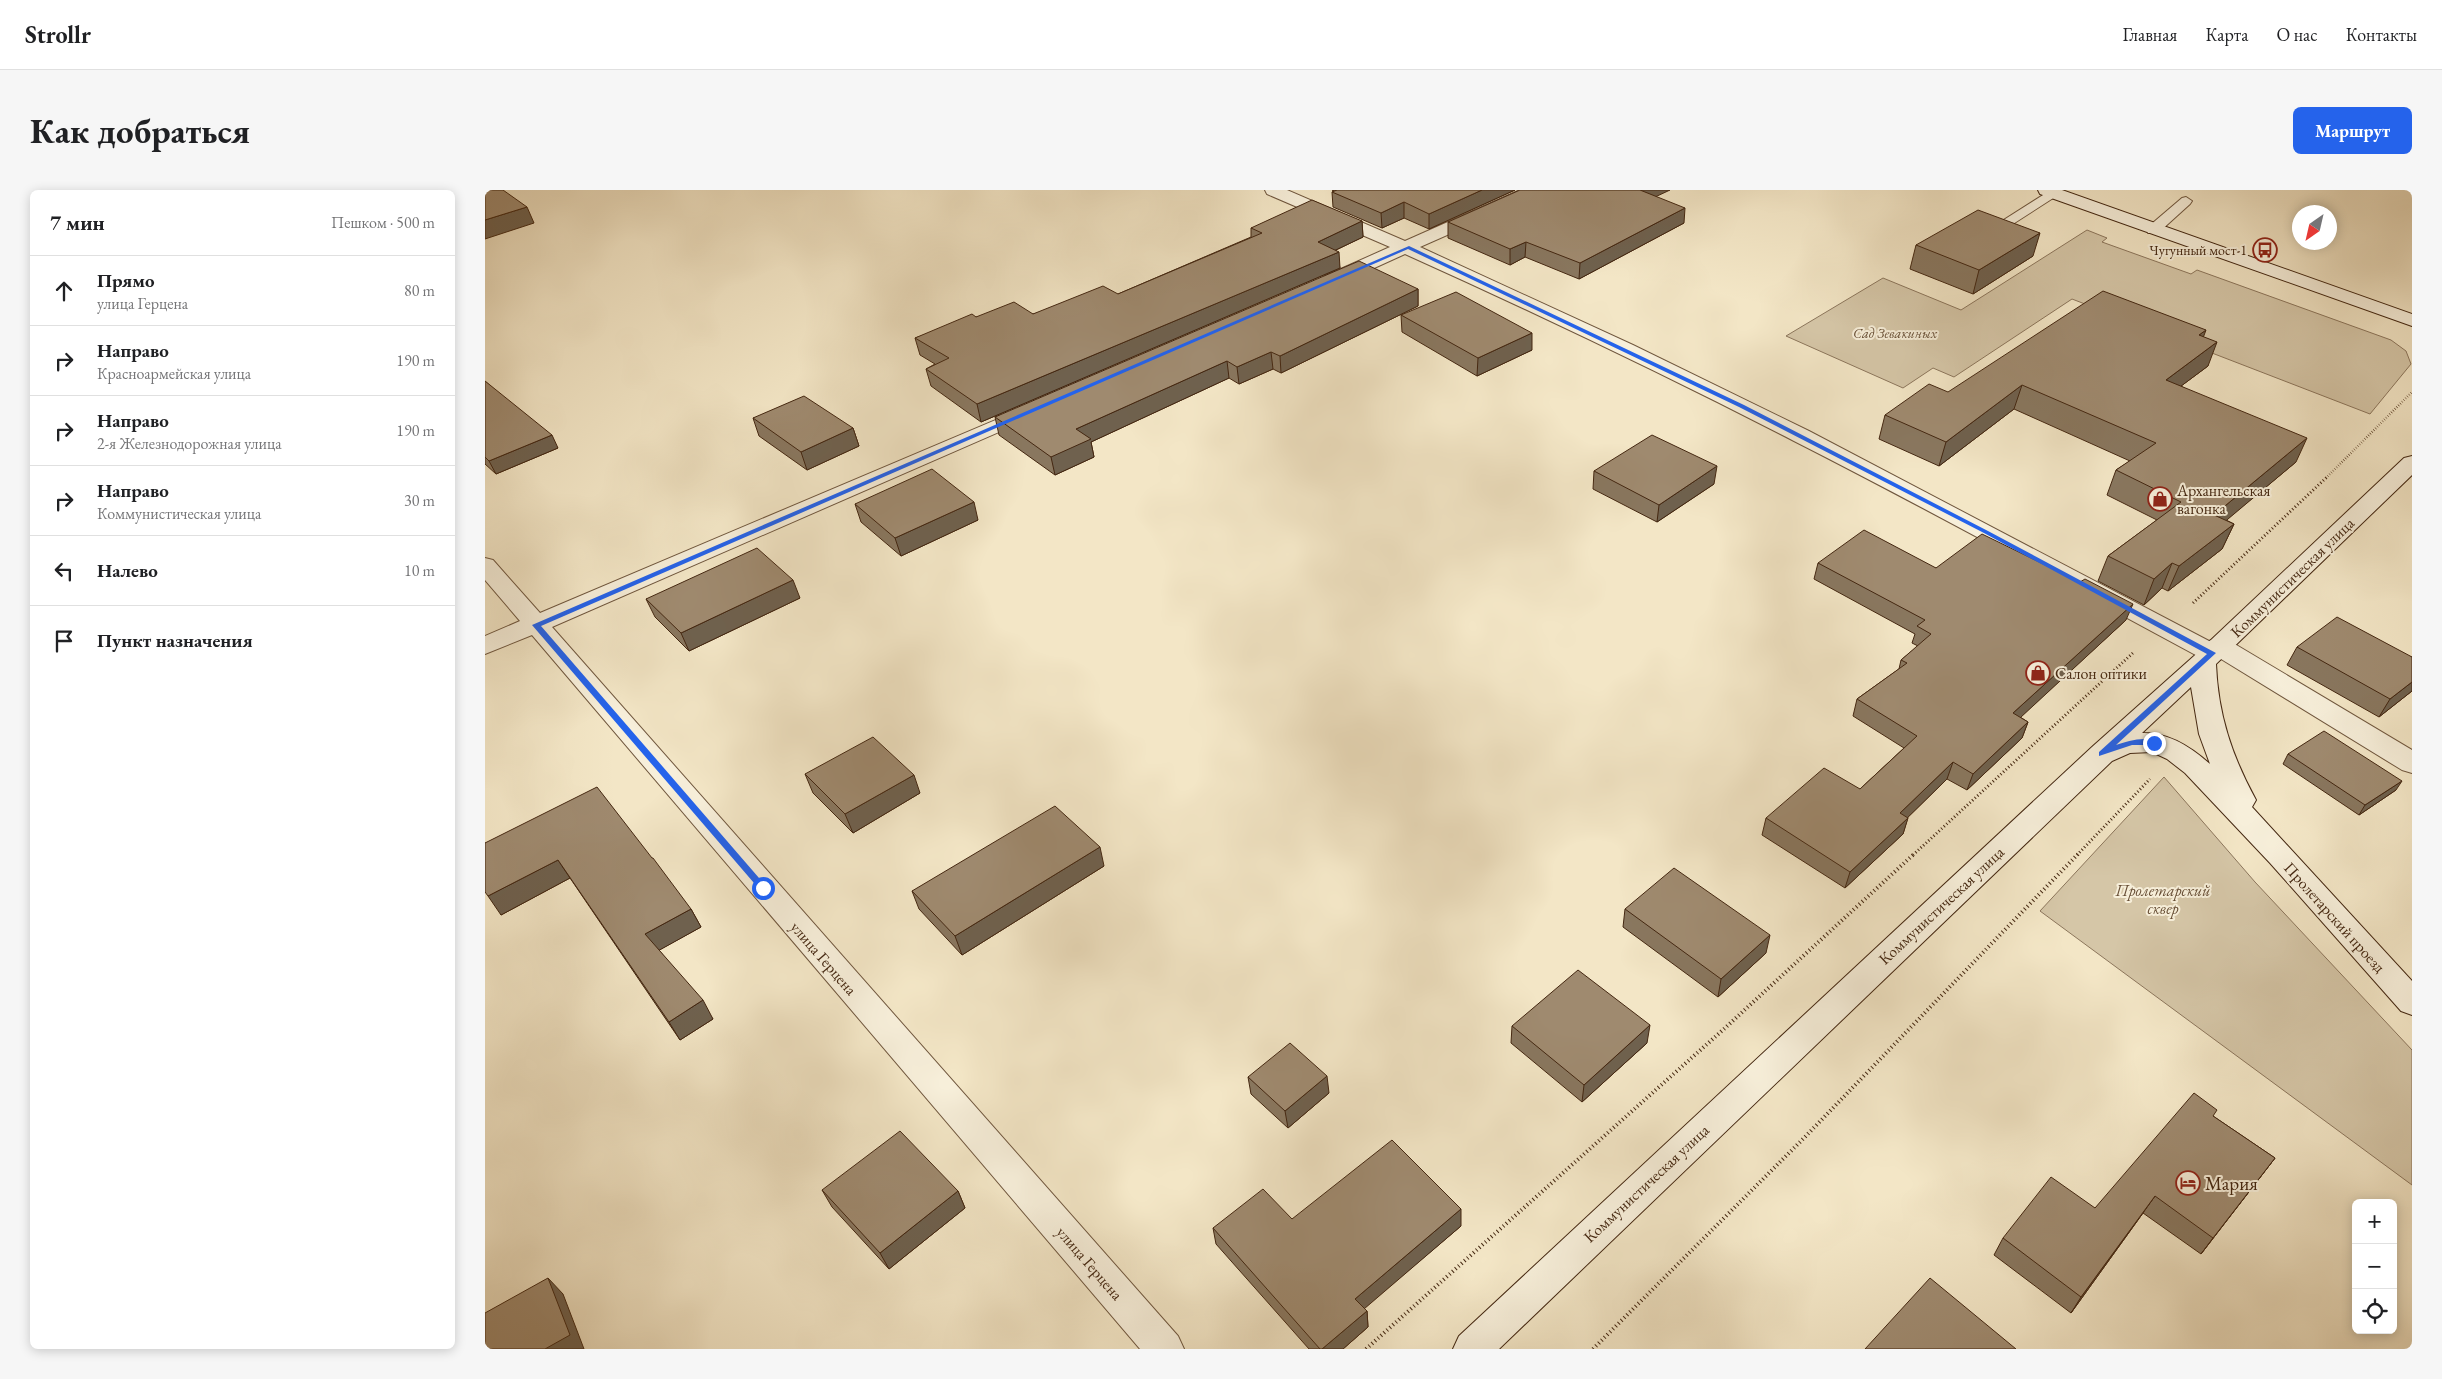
<!DOCTYPE html>
<html lang="ru">
<head>
<meta charset="utf-8">
<style>
  body { margin:0; font-family:"EB Garamond",serif; background:#f6f6f6; color:#202124 }
  .controls { position:absolute; right:15px; bottom:15px; display:grid; overflow:hidden; border-radius:8px; box-shadow:0 2px 12px #0003 }
  .controls button { width:45px; height:45px; display:grid; place-items:center; padding:0; border:0; border-bottom:1px solid #e0e0e0; background:#fff; color:#202124; font:25px sans-serif }
  .compass { position:absolute; left:1807px; top:15px; width:45px; height:45px; border-radius:50%; background:#fff; box-shadow:0 2px 12px #0003; rotate:214deg }
  .stop { position:absolute; width:15px; height:15px; margin:-11px; border:4px solid #2563eb; border-radius:50%; background:#fff }
  .stop.end { background:#2563eb; border-color:#fff; box-shadow:0 1px 5px #0008 }
  .list { margin:0; padding:0; list-style:none }
  h2 { display:flex; justify-content:space-between; align-items:center; height:65px; margin:0; padding:0 20px; font-size:21px }
  h2 small { font-size:16px; font-weight:400; color:#757577 }
  .list li { display:grid; grid-template-columns:32px 1fr auto; gap:15px; align-items:center; box-sizing:border-box; height:70px; padding:0 20px; border-top:1px solid #e0e0e0 }
  .list b { display:block; font-size:19px; white-space:nowrap }
  .list p { margin:0; font-size:16px; white-space:nowrap; color:#757577 }
  .list em { font-size:16px; font-style:normal; color:#757577 }
  .icon { flex:none; width:28px; height:28px; fill:none; stroke:currentColor; stroke-width:2; stroke-linecap:round; stroke-linejoin:round }
  .map { position:relative; flex:none; width:1927px; height:1159px; overflow:hidden; border-radius:8px }
  header { display:flex; align-items:center; gap:30px; box-sizing:border-box; height:70px; padding:0 25px; background:#fff; border-bottom:1px solid #e0e0e0 }
  header strong { font-size:24px }
  nav { display:flex; gap:28px; margin-inline-start:auto; font-size:18px }
  .intro { display:flex; align-items:center; justify-content:space-between; box-sizing:border-box; height:120px; padding:0 30px }
  h1 { margin:0; font-size:35px }
  .button { padding:12px 22px; border-radius:8px; background:#2563eb; color:#fff; font-size:18px; font-weight:700 }
  main { display:flex; gap:30px; padding:0 30px }
  aside { flex:1; background:#fff; border-radius:8px; box-shadow:0 2px 12px #0003 }
  .map>svg:first-child { display:block }
</style>
</head>
<body>
<header>
<strong>Strollr</strong>
<nav><a>Главная</a><a>Карта</a><a>О нас</a><a>Контакты</a></nav>
</header>
<div class="intro"><h1>Как добраться</h1><a class="button">Маршрут</a></div>
<main>
<aside>
<h2>7 мин<small>Пешком · 500 m</small></h2>
<ul class="list">
<li><svg class="icon" aria-label="ahead" viewBox="0 0 24 24"><path d="M12 20V5M6 11l6-6 6 6"/></svg><div><b>Прямо</b><p>улица Герцена</p></div><em>80 m</em></li>
<li><svg class="icon" aria-label="right" viewBox="0 0 24 24"><path d="M7 20v-9h11M14 6l5 5-5 5"/></svg><div><b>Направо</b><p>Красноармейская улица</p></div><em>190 m</em></li>
<li><svg class="icon" aria-label="right" viewBox="0 0 24 24"><path d="M7 20v-9h11M14 6l5 5-5 5"/></svg><div><b>Направо</b><p>2-я Железнодорожная улица</p></div><em>190 m</em></li>
<li><svg class="icon" aria-label="right" viewBox="0 0 24 24"><path d="M7 20v-9h11M14 6l5 5-5 5"/></svg><div><b>Направо</b><p>Коммунистическая улица</p></div><em>30 m</em></li>
<li><svg class="icon" aria-label="left" viewBox="0 0 24 24"><path d="M17 20v-9H6M10 6l-5 5 5 5"/></svg><div><b>Налево</b></div><em>10 m</em></li>
<li><svg class="icon" aria-label="arrive" viewBox="0 0 24 24"><path d="M6 21V4h12l-3 4 3 4H6"/></svg><div><b>Пункт назначения</b></div></li>
</ul>
</aside>
<div class="map">
<svg width="1927" height="1159" viewBox="0 0 1927 1159">
  <rect width="100%" height="100%" fill="#f3e6c6"/>
  <filter id="stains"><feTurbulence type="fractalNoise" baseFrequency=".004" numOctaves="4"/><feColorMatrix values="0 0 0 0 .2 0 0 0 0 .09 0 0 0 0 .02 0 0 0 .5 -.17"/></filter>
  <radialGradient id="worn" r=".72"><stop offset=".6" stop-color="#630" stop-opacity="0"/><stop offset="1" stop-color="#630" stop-opacity=".3"/></radialGradient>
  <path fill="#d5c6a7" stroke="#8c765c" d="M1602 40 1622 48 1617 52 1706 84 1712 80 1906 150 1921 161 1926 174 1885 224 1587 109 1469 187 1448 178 1418 198 1301 146 1398 88 1476 120Z
    M1679 587 1770 692 1927 860V995L1555 721Z"/>
  <g fill="none" stroke-linecap="round" stroke-linejoin="round">
    <g stroke="#70573e" stroke-width="2">
      <path id="lane" d="M1566 0H1574L1576 3 1517 41H1507L1506 38Z
        M1701 7 1707 11 1705 14 1673 43H1663L1662 40 1663 37 1697 8Z"/>
    </g>
    <g stroke="#70573e" stroke-width="2">
      <path id="street" d="M780 0H802L920 51 1035 0H1057L1055 4 935 57 1148 155 1324 241 1724 451 1734 448 1743 450 1927 560V583L1917 580 1736 469 1727 471 1718 469C1582 396 1447 321 1309 251 1181 185 1051 123 920 64L854 94H840L838 90 840 86 905 57 782 4Z
        M546 215 553 217 556 221 553 225 67 437 693 1146 699 1159H655L47 445 0 464V446L35 431 0 390V368L8 370 55 423Z"/>
    </g>
    <g stroke="#442711" stroke-width="2">
      <path id="secondary" d="M1553 0H1577L1927 124V136L1555 4Z
        M1927 266V285L1731 474C1733 525 1747 566 1771 610L1767 617 1927 791V825L1916 821 1785 673 1700 583 1682 569 1667 562 1645 563 1627 571 1014 1159H968L974 1146 1607 557 1709 466 1919 268ZM1706 497 1714 544 1725 574C1706 557 1683 542 1657 543Z"/>
    </g>
    <path stroke="#442711" stroke-width="2.5" stroke-dasharray="0.5 2" stroke-linecap="butt" d="M1841 288 1927 202"/>
    <path stroke="#442711" stroke-width="3" stroke-dasharray="1 2.5" stroke-linecap="butt" d="M1708 413 1842 287
      M1428 665 1649 462
      M1592 665 1665 589"/>
    <path stroke="#442711" stroke-width="4" stroke-dasharray="1 3" stroke-linecap="butt" d="M881 1159 1240 838 1429 664
      M1108 1159 1319 948 1593 664"/>
    <use href="#lane" fill="#f7efda" fill-rule="evenodd"/>
    <use href="#street" fill="#f7efda" fill-rule="evenodd"/>
    <use href="#secondary" fill="#f7efda" fill-rule="evenodd"/>
  </g>
  <path fill="#89775f" stroke="#442711" d="M847 0H1030L944 39 919 28 897 38 848 17 847 2 849 1Z
    M1172 7 1199 33 1094 89 1040 67 1025 75 963 48V32Z
    M877 31 878 47 851 60 855 78 496 232 446 196 441 179 450 174 435 165 430 148 491 127 548 124 633 104 766 47V38Z
    M1431 55 1548 66 1488 104 1425 79Z
    M933 99V116L796 183 788 179 754 194 744 188 606 252 609 267 570 285 514 245 510 227Z
    M916 125 1047 160 992 186 917 142Z
    M1719 147 1723 176 1696 196 1811 272 1741 330 1749 334 1737 359 1683 401 1677 398 1659 415 1613 391 1623 366 1672 330 1622 305 1631 280 1645 271 1529 219 1454 276 1394 249 1400 225Z
    M0 191 73 258 11 284 0 274Z
    M268 228 368 238 374 256 322 280 274 246Z
    M1109 281 1229 294 1172 332 1108 299Z
    M370 314 493 330 416 366 376 332Z
    M1333 373 1451 378 1641 430 1535 527 1543 532 1537 548 1482 600 1462 589 1423 627 1418 644 1360 698 1277 645 1281 628 1375 599 1419 558 1368 526 1372 509 1414 479 1416 470 1433 456 1427 453 1430 444 1329 389Z
    M315 408 204 461 170 427 161 409Z
    M1812 457 1927 467V501L1894 527 1802 475Z
    M1803 564 1911 600 1874 625 1798 574Z
    M320 584 435 603 368 643 328 603Z
    M0 653 206 719 216 737 174 760 228 829 195 850 85 688 16 725Z
    M619 676 477 765 434 719 427 701Z
    M1140 719 1281 763 1233 807 1138 737Z
    M1027 836 1162 853 1097 912 1026 853Z
    M763 887 844 903 803 938 766 904Z
    M1728 926 1790 968 1716 1064 1658 1023 1586 1123 1509 1065 1518 1048 1610 1018Z
    M337 1000 473 1001 480 1018 404 1079 347 1017Z
    M807 1029 976 1036 879 1118 882 1121 883 1137 858 1159H824L731 1054 728 1038Z"/>
  <path fill="#6f614e" stroke="#442711" d="M997 0H1030L944 39V24Z
    M1155 0H1185L1153 15Z
    M919 12V28L897 38 896 23Z
    M42 17 49 33 0 49V30Z
    M1200 18 1199 33 1094 89 1095 73Z
    M877 31 878 47 834 68 833 52Z
    M1555 43 1548 66 1488 104 1494 80Z
    M1041 52 1040 67 1025 75V59Z
    M854 62 855 78 496 232 492 214Z
    M933 99V116L796 183 795 166Z
    M1721 140 1712 164 1714 145Z
    M1047 143V160L992 186 993 168Z
    M1732 152 1723 176 1672 214 1681 190Z
    M786 162 788 179 754 194 752 177Z
    M742 171 744 188 606 252 609 267 570 285 566 267 591 239Z
    M1537 195 1529 219 1454 276 1461 252Z
    M368 238 374 256 322 280 316 262Z
    M67 245 73 258 11 284 4 271Z
    M1822 248 1811 272 1718 350 1729 325Z
    M1232 276 1229 294 1172 332 1174 315Z
    M489 312 493 330 416 366 410 348Z
    M1749 334 1737 359 1683 401 1694 376Z
    M1687 373 1677 398 1659 415 1669 389Z
    M308 390 315 408 204 461 196 443Z
    M1648 414 1641 430 1522 540 1528 523Z
    M1927 492V501L1894 527 1905 509Z
    M1543 532 1537 548 1482 600 1488 584Z
    M1468 572 1462 589 1410 640 1415 623Z
    M429 585 435 603 368 643 360 624Z
    M1917 591 1911 600 1874 625 1880 615Z
    M1423 628 1418 644 1360 698 1365 682Z
    M615 657 619 676 477 765 470 746Z
    M73 670 85 688 16 725 3 706Z
    M206 719 216 737 171 762 160 744Z
    M1285 745 1281 763 1233 807 1236 789Z
    M218 810 228 829 195 850 184 832Z
    M1165 835 1162 853 1097 912 1099 895Z
    M842 886 844 903 803 938 800 921Z
    M1790 968 1777 985 1716 1064 1728 1048Z
    M473 1001 480 1018 404 1079 395 1063Z
    M1670 1006 1658 1023 1586 1123 1596 1107Z
    M976 1019V1036L872 1125 870 1109Z
    M63 1088 78 1104 99 1159H60Z
    M882 1121 883 1137 858 1159H837Z"/>
  <path fill="#9f8a6f" stroke="#442711" d="M0 0H18L42 17 0 30Z
    M852 0H997L944 24 919 12 896 23 847 2Z
    M1035 0H1155L1200 18 1095 73 1041 52 1025 59 963 32Z
    M827 10 877 31 833 52 854 62 492 214 441 179 464 168 430 148 487 124 491 127 529 112 548 124 618 96 633 104 777 43 766 38Z
    M1493 20 1555 43 1494 80 1431 55Z
    M874 71 933 99 795 166 786 162 752 177 742 171 591 239 606 249 566 267 510 227Z
    M1618 101 1721 140 1714 145 1732 152 1681 190 1822 248 1729 325 1749 334 1694 376 1687 373 1669 389 1623 366 1696 312 1631 280 1671 253 1537 195 1461 252 1400 225 1444 194 1463 202Z
    M971 102 1047 143 993 168 916 125Z
    M0 191 67 245 4 271 0 267Z
    M319 206 368 238 316 262 268 228Z
    M1167 245 1232 276 1174 315 1109 281Z
    M447 279 489 312 410 348 370 314Z
    M1379 340 1451 378 1497 344 1595 392 1600 389 1648 414 1528 523 1543 532 1488 584 1468 572 1415 623 1423 628 1365 682 1281 628 1339 578 1375 599 1432 546 1372 509 1422 473 1416 470 1446 444 1432 436 1440 430 1333 373Z
    M272 358 308 390 196 443 161 409Z
    M1852 427 1927 467V492L1905 509 1812 457Z
    M1839 541 1917 591 1880 615 1803 564Z
    M388 547 429 585 360 624 320 584Z
    M112 597 167 668H168L206 719 160 744 218 810 184 832 73 670 3 706 0 702V653Z
    M570 616 615 657 470 746 427 701Z
    M1189 678 1285 745 1236 789 1140 719Z
    M1093 780 1165 835 1099 895 1027 836Z
    M805 853 842 886 800 921 763 887Z
    M1709 903 1732 920 1728 926 1790 968 1728 1048 1670 1006 1596 1107 1518 1048 1566 987 1610 1018Z
    M415 941 473 1001 395 1063 337 1000Z
    M907 950 976 1019 870 1109 882 1121 837 1159H835L728 1038 778 999 807 1029Z
    M63 1088 85 1145 60 1159H0V1123Z
    M1445 1088 1531 1159H1380Z"/>
  <path fill="#2563eb" d="M924 56 1259 215 1503 341 1731 463 1631 555C1643 551 1663 545 1673 553L1672 555H1647L1614 566V562L1722 464 1499 343 1254 217 923 59 56 436 281 696V700H275L47 435Z"/>
  <defs>
    <g id="bus-ring" transform="scale(1.25)"><circle r="9.5" fill="#f7efda" stroke="#8f2418" stroke-width="1.5"/><path d="M-5-6H5V4H4V6H2V4H-2V6H-4V4H-5ZM-3.5-4V0h7V-4ZM-3.5 1.2v1.5H-2V1.2ZM2 1.2v1.5H3.5V1.2Z" fill="#8f2418"/></g>
    <g id="shop-ring" transform="scale(1.25)"><circle r="9.5" fill="#f7efda" stroke="#8f2418" stroke-width="1.5"/><path d="M-5-2.5h2.3a2.7 3.5 0 0 1 5.4 0H5L5.5 6h-11ZM-1.5-2.5h3a1.5 2.3 0 0 0-3 0Z" fill="#8f2418"/></g>
    <g id="hotel-ring" transform="scale(1.25)"><circle r="9.5" fill="#f7efda" stroke="#8f2418" stroke-width="1.5"/><path d="M-6-4.5h1.5V1H6V5H4.5V3h-9V5H-6ZM-4 0a1.8 1.8 0 1 1 3.6 0ZM.5 0V-2.5h3Q6-2.5 6 0Z" fill="#8f2418"/></g>
  </defs>
  <g fill-rule="evenodd">
    <use href="#bus-ring" x="1780" y="60"/>
    <use href="#shop-ring" x="1675" y="309"/>
    <use href="#shop-ring" x="1553" y="483"/>
    <use href="#hotel-ring" x="1703" y="993"/>
  </g>
  <g text-anchor="middle" stroke-width="4" stroke-linejoin="round" paint-order="stroke">
    <g font-size="14" fill="#442711" stroke="#f7efda" text-anchor="end">
      <text x="1762" y="65">Чугунный мост-1</text>
    </g>
    <g font-size="14" font-style="italic" fill="#684f36" stroke="#f7efda">
      <text x="1410" y="148">Сад Зевакиных</text>
    </g>
    <g font-size="16" fill="#442711" stroke="#f7efda" text-anchor="start">
      <text x="1692" y="306">Архангельская<tspan x="1692" dy="18">вагонка</tspan></text>
      <text x="1570" y="489">Салон оптики</text>
    </g>
    <g font-size="16" fill="#442711" stroke="#f7efda">
      <text transform="translate(1807 387) rotate(-44)" y="6">Коммунистическая улица</text>
      <text transform="translate(1456 715) rotate(-43)" y="6">Коммунистическая улица</text>
      <text transform="translate(1850 727) rotate(48)" y="6">Пролетарский проезд</text>
      <text transform="translate(339 768) rotate(49)" y="6">улица Герцена</text>
      <text transform="translate(1161 993) rotate(-43)" y="6">Коммунистическая улица</text>
      <text transform="translate(605 1073) rotate(49)" y="6">улица Герцена</text>
    </g>
    <g font-size="16" font-style="italic" fill="#684f36" stroke="#f7efda">
      <text x="1678" y="706">Пролетарский<tspan x="1678" dy="18">сквер</tspan></text>
    </g>
    <g font-size="19" fill="#442711" stroke="#f7efda" text-anchor="start">
      <text x="1720" y="1000">Мария</text>
    </g>
  </g>
  <rect width="100%" height="100%" filter="url(#stains)"/>
  <rect width="100%" height="100%" fill="url(#worn)"/>
</svg>
<div class="controls">
<button>+</button>
<button>−</button>
<button><svg class="icon" aria-label="locate" viewBox="0 0 24 24"><circle cx="12" cy="12" r="6"/><path d="M12 2v4M12 18v4M2 12h4M18 12h4"/></svg></button>
</div>
<svg class="compass" viewBox="-18 -18 36 36"><path d="M0-13l5 13h-10z" fill="#e53935"/><path d="M0 13l5-13h-10z" fill="#757577"/></svg>
<div class="stop" style="left:278px;top:698px"></div>
<div class="stop end" style="left:1669px;top:553px"></div>
</div>
</main>
</body>
</html>
